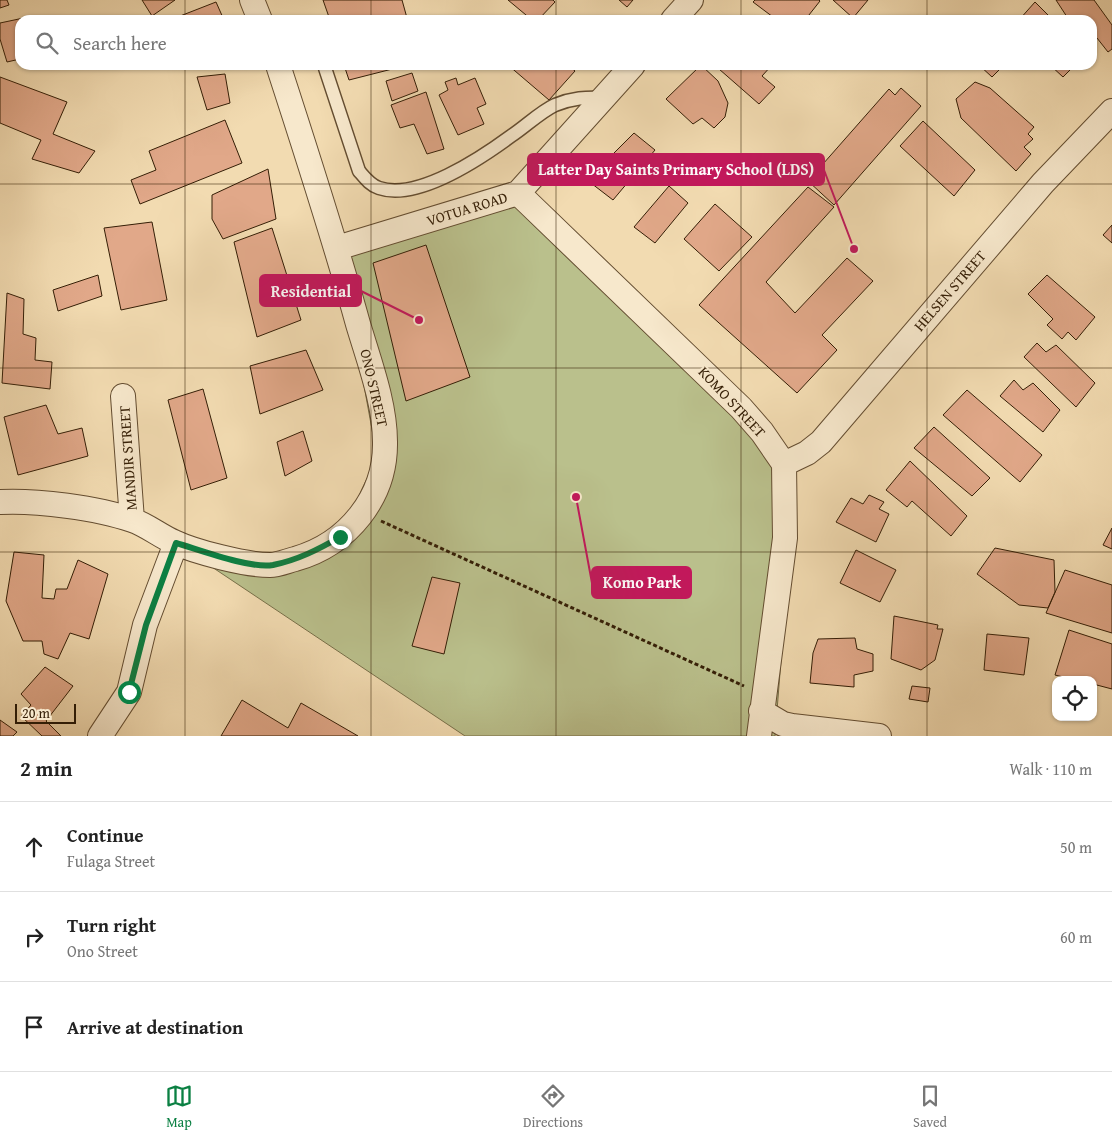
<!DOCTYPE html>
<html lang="en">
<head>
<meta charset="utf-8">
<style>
  body { margin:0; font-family:"Gentium Book Plus",serif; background:#f2f2f2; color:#222 }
  .controls { position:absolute; right:15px; bottom:15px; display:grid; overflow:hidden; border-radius:10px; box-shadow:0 1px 4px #0004 }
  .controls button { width:45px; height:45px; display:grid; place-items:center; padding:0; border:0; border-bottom:1px solid #e0e0e0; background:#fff; color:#222; font:25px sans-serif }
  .scale { position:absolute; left:15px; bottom:12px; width:61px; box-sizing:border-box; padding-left:5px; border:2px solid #341e06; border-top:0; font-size:14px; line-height:18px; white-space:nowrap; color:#341e06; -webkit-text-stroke:4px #f7e8cc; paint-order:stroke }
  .stop { position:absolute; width:15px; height:15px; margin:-11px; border:4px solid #0b8043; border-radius:50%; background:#fff }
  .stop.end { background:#0b8043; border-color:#fff; box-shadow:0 1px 5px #0008 }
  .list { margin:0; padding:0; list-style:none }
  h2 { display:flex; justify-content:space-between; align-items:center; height:65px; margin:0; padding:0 20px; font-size:21px }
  h2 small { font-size:16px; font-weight:400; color:#767676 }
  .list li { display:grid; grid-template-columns:32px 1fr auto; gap:15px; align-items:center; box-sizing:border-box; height:90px; padding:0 20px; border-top:1px solid #e0e0e0 }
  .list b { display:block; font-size:19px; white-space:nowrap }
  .list p { margin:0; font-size:16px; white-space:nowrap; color:#767676 }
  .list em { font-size:16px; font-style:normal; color:#767676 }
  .icon { flex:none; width:28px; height:28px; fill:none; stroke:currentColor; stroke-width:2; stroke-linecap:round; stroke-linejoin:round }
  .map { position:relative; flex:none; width:1112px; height:736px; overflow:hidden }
  .search { position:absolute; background:#fff; box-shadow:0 1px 4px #0004; left:15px; right:15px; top:15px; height:55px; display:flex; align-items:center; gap:12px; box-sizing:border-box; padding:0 18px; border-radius:15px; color:#767676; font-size:19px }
  .sheet { height:335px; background:#fff }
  nav { display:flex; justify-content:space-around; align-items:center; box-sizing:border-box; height:70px; border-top:1px solid #e0e0e0; background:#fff; font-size:14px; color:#767676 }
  nav a { display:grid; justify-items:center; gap:2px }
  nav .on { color:#0b8043 }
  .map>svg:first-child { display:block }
</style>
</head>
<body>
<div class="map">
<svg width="1112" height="736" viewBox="0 0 1112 736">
  <rect width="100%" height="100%" fill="#f2dbb1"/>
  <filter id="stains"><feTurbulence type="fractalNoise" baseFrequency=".004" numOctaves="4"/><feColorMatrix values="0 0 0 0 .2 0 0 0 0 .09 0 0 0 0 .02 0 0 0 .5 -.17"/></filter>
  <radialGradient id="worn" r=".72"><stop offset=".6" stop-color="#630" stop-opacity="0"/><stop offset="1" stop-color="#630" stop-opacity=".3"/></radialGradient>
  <path fill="#bac08c" stroke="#776f49" d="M517 196 797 458 775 736H465L176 543 270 572 340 536 377 457 338 243Z"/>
  <path fill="#e1a889" stroke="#341e06" d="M0 0H7L9 5 0 8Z
    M142 0H175L152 16Z
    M323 0H402L407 18 400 20H330Z
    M508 0H553L555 2 538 20H532Z
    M619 0H633L627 7Z
    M755 0H819L820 1 805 20H777L753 2Z
    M833 0H868L853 18Z
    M1056 0H1094L1112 25V49L1108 52 1097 38 1092 42V20H1069Z
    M216 2 224 20H176L175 18Z
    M1035 2 1053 20H1019Z
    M33 16 34 20H20V59L7 62 0 39V23Z
    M344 65H408L349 80Z
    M508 65H568L575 71 549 100Z
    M701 65 718 81 728 103 725 117 714 128 702 118 693 124 666 99Z
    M721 65H772L762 76 775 87 759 104 719 69Z
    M979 65H1004L992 77Z
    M1050 65H1075L1063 77Z
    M412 73 418 91 392 101 386 81Z
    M225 74 230 103 207 110 197 77Z
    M0 77 67 102 53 134 95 151 79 173 32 159 41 140 0 123Z
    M456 78 458 85 475 78 486 104 477 108 484 124 458 135 439 95 448 90 445 82Z
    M975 82 990 88 1034 127 1028 134 1033 139 1024 147 1031 154 1016 171 961 118 956 99Z
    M901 88 921 106 834 205 808 181 889 89 895 95Z
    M426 92 444 149 427 154 414 124 400 128 391 105Z
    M225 120 242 163 140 204 131 180 156 170 149 151Z
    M923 121 975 170 954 196 900 146Z
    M634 133 655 150 613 200 587 180Z
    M268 169 276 219 223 239 212 219V195Z
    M669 186 688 203 655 243 634 227Z
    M808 187 834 207 766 282 795 313 847 258 873 281 822 335 837 350 797 393 699 305Z
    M715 204 752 237 719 271 684 239Z
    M152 222 167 300 121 310 104 228Z
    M1112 225V243L1103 235Z
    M272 228 301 320 257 337 234 242Z
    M426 245 470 377 406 401 373 263Z
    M98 275 102 296 58 311 53 290Z
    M1047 275 1095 317 1076 340 1068 332 1062 339 1047 325 1053 319 1028 294Z
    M7 293 24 299 23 334 36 338 35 360 52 362 50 389 2 383Z
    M1037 343 1046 352 1056 345 1095 383 1076 407 1024 357Z
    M306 350 323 390 260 414 250 366Z
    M1014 380 1023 390 1033 383 1060 410 1043 432 1000 396Z
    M203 389 227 478 191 490 168 400Z
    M967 390 1042 455 1020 482 943 415Z
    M46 405 58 434 82 428 88 456 18 475 4 417Z
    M934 427 990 478 972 496 914 448Z
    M303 431 312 461 285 476 277 442Z
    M910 461 967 516 951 536 912 501 907 507 886 490Z
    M869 495 884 502 879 509 889 514 876 542 836 522 851 498 863 504Z
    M1112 528V549L1103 545Z
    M995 548 1054 560 1055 592 1048 608 1019 605 977 574Z
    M856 550 896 570 880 602 840 583Z
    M14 552 44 555 42 598 54 599 56 589H67L78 560 108 574 89 639 70 633 58 659 44 654 42 641H23L6 601Z
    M1065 570 1112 585V633L1046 613Z
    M432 577 460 583 444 654 412 646Z
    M894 616 938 625 937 629H943L935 660 921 670 891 659Z
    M1069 630 1112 644V689L1093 684V680H1075L1055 675Z
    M987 634 1029 638 1024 675 984 670Z
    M855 638 857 649 873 654V671L854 675V687L810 683 813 653 818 639Z
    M45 667 73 686 46 721 61 736H42L21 716 31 705 21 694Z
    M912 686 930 688 928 702 909 699Z
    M242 700 288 728 301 703 358 736H221Z
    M0 720 17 732 13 736H0Z"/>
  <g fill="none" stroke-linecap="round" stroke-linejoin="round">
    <g stroke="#644d31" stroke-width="15">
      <path id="lane" d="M324 65 359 171C365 178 370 185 379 188 417 201 481 158 511 136 525 127 540 112 555 105 572 98 586 97 604 98"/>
    </g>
    <g stroke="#644d31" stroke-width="26">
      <path id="street" d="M252 0 260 20
        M673 20 691 0
        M518 193 741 408 762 432 784 464 785 538 759 736
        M337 248 518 193 633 65
        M123 396 132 520
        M784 464 807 453 821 442 1043 183 1112 111
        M0 502C36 500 98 508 132 520 147 525 160 536 174 542 195 552 246 565 270 565 278 565 287 561 295 559 348 544 386 497 385 442 385 403 369 361 358 324 334 237 306 151 278 65
        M761 711 783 724 792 726 879 736
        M100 736 129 692 145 625 176 543"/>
    </g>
    <path stroke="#341e06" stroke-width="3" stroke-dasharray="4 2.5" stroke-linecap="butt" d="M381 521 744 686"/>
    <use href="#lane" stroke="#f7e8cc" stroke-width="12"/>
    <use href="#street" stroke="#f7e8cc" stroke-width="24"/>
  </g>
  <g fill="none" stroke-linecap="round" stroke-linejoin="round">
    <path stroke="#0b8043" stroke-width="6" d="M129 692 146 625 176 543C200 550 250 569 273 565 298 560 319 549 340 537"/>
  </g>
  <path fill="none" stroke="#341e06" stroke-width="1" stroke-opacity="0.55" d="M185 0V20M371 0V20M556 0V20M741 0V20M927 0V20M185 65V736M371 65V736M556 65V736M741 65V736M927 65V736M0 184H1112M0 368H1112M0 552H1112"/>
  <g text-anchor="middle" stroke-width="4" stroke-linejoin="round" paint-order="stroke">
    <g font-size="15" fill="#341e06" stroke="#f7e8cc">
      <text transform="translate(467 209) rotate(-17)" y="5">VOTUA ROAD</text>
      <text transform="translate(950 291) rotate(-49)" y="5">HELSEN STREET</text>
      <text transform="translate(374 388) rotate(77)" y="5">ONO STREET</text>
      <text transform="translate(732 402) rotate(47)" y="5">KOMO STREET</text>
      <text transform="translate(128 458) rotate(-94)" y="5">MANDIR STREET</text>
    </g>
  </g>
  <path fill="none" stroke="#c2185b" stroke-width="2" d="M854 249L824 170M419 320L361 291M576 497L592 583"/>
  <g fill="#c2185b" stroke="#f7e8cc" stroke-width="2">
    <circle cx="854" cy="249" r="5"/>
    <circle cx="419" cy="320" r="5"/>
    <circle cx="576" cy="497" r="5"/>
  </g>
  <g fill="#c2185b" stroke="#c2185b" stroke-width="2">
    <rect x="528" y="154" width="296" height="31" rx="5"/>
    <rect x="260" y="275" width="101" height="31" rx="5"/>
    <rect x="592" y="567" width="99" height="31" rx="5"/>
  </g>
  <g font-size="16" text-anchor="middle" font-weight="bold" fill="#fff">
    <text x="676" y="175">Latter Day Saints Primary School (LDS)</text>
    <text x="311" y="297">Residential</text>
    <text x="642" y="588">Komo Park</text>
  </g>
  <rect width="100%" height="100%" filter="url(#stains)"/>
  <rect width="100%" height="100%" fill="url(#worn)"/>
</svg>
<div class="controls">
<button><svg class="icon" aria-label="locate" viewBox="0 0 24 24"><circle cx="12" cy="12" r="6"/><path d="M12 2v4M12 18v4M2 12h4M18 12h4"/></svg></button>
</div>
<div class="scale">20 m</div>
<div class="stop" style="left:129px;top:692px"></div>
<div class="stop end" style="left:340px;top:537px"></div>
<div class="search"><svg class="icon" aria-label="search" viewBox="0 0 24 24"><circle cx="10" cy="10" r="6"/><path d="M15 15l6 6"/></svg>Search here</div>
</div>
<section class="sheet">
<h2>2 min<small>Walk · 110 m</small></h2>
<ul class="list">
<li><svg class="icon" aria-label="ahead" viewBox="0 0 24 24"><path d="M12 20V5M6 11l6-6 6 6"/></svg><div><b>Continue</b><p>Fulaga Street</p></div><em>50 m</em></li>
<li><svg class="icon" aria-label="right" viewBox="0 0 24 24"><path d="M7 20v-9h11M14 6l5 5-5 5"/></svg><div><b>Turn right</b><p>Ono Street</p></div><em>60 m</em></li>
<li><svg class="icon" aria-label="arrive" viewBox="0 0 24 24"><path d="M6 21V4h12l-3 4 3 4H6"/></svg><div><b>Arrive at destination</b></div></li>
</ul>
</section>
<nav>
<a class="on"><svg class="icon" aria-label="map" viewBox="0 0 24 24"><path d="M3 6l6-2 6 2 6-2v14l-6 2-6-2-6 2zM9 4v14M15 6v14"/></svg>Map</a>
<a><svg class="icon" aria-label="directions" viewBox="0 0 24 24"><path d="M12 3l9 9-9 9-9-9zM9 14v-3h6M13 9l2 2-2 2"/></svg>Directions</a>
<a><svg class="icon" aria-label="saved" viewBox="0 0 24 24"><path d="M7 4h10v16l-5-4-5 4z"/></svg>Saved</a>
</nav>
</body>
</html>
